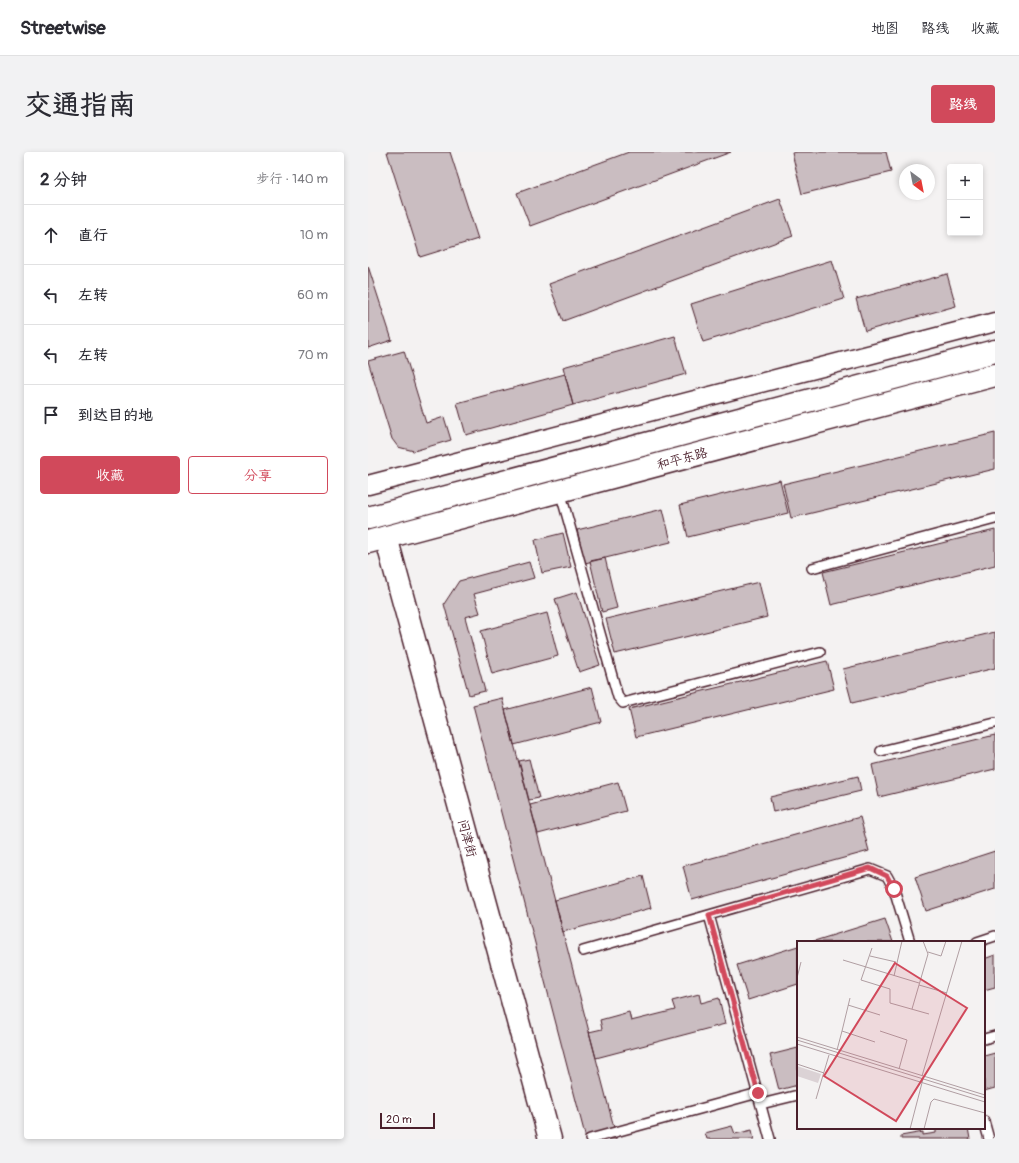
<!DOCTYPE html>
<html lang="zh">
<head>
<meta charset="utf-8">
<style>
  body { margin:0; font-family:Pangolin,"LXGW WenKai TC",sans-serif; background:#f2f2f3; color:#2b2b33 }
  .controls { position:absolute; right:12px; top:12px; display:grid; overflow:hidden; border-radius:4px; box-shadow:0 2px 6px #0003 }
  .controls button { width:36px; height:36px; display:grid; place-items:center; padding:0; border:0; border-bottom:1px solid #e1e1e2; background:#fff; color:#2b2b33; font:20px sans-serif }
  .compass { position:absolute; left:531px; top:12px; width:36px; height:36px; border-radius:50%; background:#fff; box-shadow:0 2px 6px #0003; rotate:148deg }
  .scale { position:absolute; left:12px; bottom:10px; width:55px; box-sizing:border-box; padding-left:4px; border:2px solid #4a1f2b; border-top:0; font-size:11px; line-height:14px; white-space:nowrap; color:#4a1f2b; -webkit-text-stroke:3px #fff; paint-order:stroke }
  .stop { position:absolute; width:12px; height:12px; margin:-9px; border:3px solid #d1495b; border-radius:50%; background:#fff }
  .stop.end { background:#d1495b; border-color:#fff; box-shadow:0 1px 4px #0008 }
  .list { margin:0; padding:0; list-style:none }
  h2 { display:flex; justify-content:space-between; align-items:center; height:52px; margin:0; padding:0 16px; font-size:17px }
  h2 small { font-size:13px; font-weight:400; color:#7c7c81 }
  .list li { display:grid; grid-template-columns:26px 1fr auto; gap:12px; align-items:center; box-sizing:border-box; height:60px; padding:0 16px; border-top:1px solid #e1e1e2 }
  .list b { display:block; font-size:15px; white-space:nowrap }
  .list em { font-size:13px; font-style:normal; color:#7c7c81 }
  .actions { display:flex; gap:8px; padding:12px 16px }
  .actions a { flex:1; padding:9px 0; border:1px solid #d1495b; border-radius:4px; text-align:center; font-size:14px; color:#d1495b }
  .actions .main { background:#d1495b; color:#fff }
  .icon { flex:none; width:22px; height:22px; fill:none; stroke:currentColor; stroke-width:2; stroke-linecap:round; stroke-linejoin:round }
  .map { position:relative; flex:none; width:627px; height:987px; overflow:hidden; border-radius:4px }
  header { display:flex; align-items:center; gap:24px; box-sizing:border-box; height:56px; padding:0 20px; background:#fff; border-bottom:1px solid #e1e1e2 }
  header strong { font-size:19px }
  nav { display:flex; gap:22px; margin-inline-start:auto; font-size:14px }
  .intro { display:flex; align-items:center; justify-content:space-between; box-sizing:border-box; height:96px; padding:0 24px }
  h1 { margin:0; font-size:28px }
  .button { padding:10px 18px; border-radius:4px; background:#d1495b; color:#fff; font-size:14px; font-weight:700 }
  main { display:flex; gap:24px; padding:0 24px }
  aside { flex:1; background:#fff; border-radius:4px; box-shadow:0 2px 6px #0003 }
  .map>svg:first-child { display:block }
</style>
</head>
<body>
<header>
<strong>Streetwise</strong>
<nav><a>地图</a><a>路线</a><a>收藏</a></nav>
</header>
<div class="intro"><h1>交通指南</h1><a class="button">路线</a></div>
<main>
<aside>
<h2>2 分钟<small>步行 · 140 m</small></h2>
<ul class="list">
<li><svg class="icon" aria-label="ahead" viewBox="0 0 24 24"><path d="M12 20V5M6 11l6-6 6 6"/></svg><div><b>直行</b></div><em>10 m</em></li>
<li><svg class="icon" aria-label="left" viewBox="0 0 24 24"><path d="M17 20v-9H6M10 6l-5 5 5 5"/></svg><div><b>左转</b></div><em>60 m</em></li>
<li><svg class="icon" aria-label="left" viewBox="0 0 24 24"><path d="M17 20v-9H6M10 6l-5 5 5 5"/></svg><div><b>左转</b></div><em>70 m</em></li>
<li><svg class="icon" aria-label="arrive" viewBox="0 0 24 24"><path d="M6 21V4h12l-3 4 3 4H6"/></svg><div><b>到达目的地</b></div></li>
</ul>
<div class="actions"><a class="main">收藏</a><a>分享</a></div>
</aside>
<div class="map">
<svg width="627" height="987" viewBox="0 0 627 987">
  <rect width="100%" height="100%" fill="#f4f2f2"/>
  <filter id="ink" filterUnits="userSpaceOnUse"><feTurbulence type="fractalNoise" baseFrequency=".025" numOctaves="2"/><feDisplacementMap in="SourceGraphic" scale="8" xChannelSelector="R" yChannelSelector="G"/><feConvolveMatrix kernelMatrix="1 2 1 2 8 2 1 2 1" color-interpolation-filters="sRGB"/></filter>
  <g filter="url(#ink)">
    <path fill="#cabdc1" stroke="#4a1f2b" d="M19 0H82L110 87 52 105Z
      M261 0H363L162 74 149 41Z
      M429 0H518L523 20 434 42 424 1Z
      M412 47 425 84 195 169 181 132Z
      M464 108 476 147 335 190 323 152Z
      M0 114 24 188 0 196Z
      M579 122 588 154 497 179 488 147Z
      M307 184 318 222 205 253 195 215Z
      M36 199 58 271 76 265 83 288 46 299 30 295 24 287 0 209Z
      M197 222 205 253 98 283 89 251Z
      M627 281V317L423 366 415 332Z
      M412 328 420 361 320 385 312 353Z
      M295 357 303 390 217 411 209 378Z
      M627 378V413L463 453 455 420Z
      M195 381 203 415 174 421 167 388Z
      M237 406 249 456 234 460 222 409Z
      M161 410 166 426 106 442 112 461 97 465 117 539 101 543 76 452 91 429Z
      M391 430 399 465 247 502 238 467Z
      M209 440 232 513 211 520 187 447Z
      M179 461 190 504 124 522 113 479Z
      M627 480V516L484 551 475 517Z
      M459 509 466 537 268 585 261 557Z
      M224 535 233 570 146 593 137 558Z
      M134 546 249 987H218L105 553Z
      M627 583V617L511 645 504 613Z
      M161 607 171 646 161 648 151 609Z
      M490 624 493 639 405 660 402 645Z
      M250 630 258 659 170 682 162 653Z
      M492 665 501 699 324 748 315 714Z
      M627 699V737L558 759 547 725Z
      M275 724 283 756 195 780 187 748Z
      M517 767 525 790H443Z
      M430 794V832L380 848 369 813Z
      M627 803V835L616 838V807Z
      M331 842 333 851 351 846 357 872 228 906 221 880 234 877 232 868 261 860 263 869 307 858 304 849Z
      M430 896V933L411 938 402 903Z
      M627 901V936L616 939V904Z
      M364 974 367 982 384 978 386 987H339L337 981Z
      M575 976H590V977L600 976 602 987H533V984L555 980V983L568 981V977Z"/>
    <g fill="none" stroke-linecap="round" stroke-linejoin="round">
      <g stroke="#4a1f2b" stroke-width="12">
        <path id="service" d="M192 339 250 545 255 551 452 500
          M444 416 627 367
          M513 599 627 571
          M341 763 402 987
          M609 790 627 784
          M215 799 502 717 519 724 526 737 542 790
          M616 887 627 884
          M393 952 430 943
          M616 969 621 987
          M222 987 390 941"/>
      </g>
      <g stroke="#4a1f2b" stroke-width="21">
        <path id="minor" d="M0 333 627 170"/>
      </g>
      <g stroke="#4a1f2b" stroke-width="25">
        <path id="tertiary" d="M18 385 182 987"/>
      </g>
      <g stroke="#4a1f2b" stroke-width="25">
        <path id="secondary" d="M0 366 627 199
          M0 390 627 223"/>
      </g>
      <use href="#service" stroke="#fff" stroke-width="9"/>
      <use href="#minor" stroke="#fff" stroke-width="18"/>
      <use href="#tertiary" stroke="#fff" stroke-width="22"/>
      <use href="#secondary" stroke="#fff" stroke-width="22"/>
    </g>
  </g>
  <g fill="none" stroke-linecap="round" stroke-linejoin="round" filter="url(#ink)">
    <path stroke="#d1495b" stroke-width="5" d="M390 941 341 763 502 716 519 724 526 737"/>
  </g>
  <g text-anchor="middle" stroke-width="3.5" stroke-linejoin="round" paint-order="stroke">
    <g font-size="13" fill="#4a1f2b" stroke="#fff">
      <text transform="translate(314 306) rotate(-15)" y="5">和平东路</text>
      <text transform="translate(100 686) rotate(75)" y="5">问津街</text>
    </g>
  </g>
  <g transform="translate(429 789)">
    <rect width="188" height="188" fill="#f4f2f2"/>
    <path d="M0 125 24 133 21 142 0 135Z" fill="#dbd2d5"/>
    <path fill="none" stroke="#b09ea2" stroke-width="1" d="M75 7 64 39 93 48V62L132 73M131 11 144 15 149 0M73 15 99 21M46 19 122 42M97 35 105 0M0 37 4 21M122 44 150 52M53 57 45 90 78 101M51 64 83 74M115 68 131 13 126 0M83 90 110 99 102 128M0 96 188 154M0 99 188 157M0 103 188 161M40 109 45 90M0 123 27 132M125 135 165 0M19 158 32 114M113 188 126 138M127 188 134 161 137 158 188 172"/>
    <path fill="#d1495b" fill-opacity="0.15" stroke="#d1495b" stroke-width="2" d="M98 22 170 67 99 180 27 135Z"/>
    <rect width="188" height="188" fill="none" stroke="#4a1f2b" stroke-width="2"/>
  </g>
</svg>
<div class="controls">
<button>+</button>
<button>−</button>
</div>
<svg class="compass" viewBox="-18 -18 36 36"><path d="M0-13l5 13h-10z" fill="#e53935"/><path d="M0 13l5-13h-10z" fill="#7c7c81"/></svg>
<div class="scale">20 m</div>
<div class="stop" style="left:526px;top:737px"></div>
<div class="stop end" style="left:390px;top:941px"></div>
</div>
</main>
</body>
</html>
